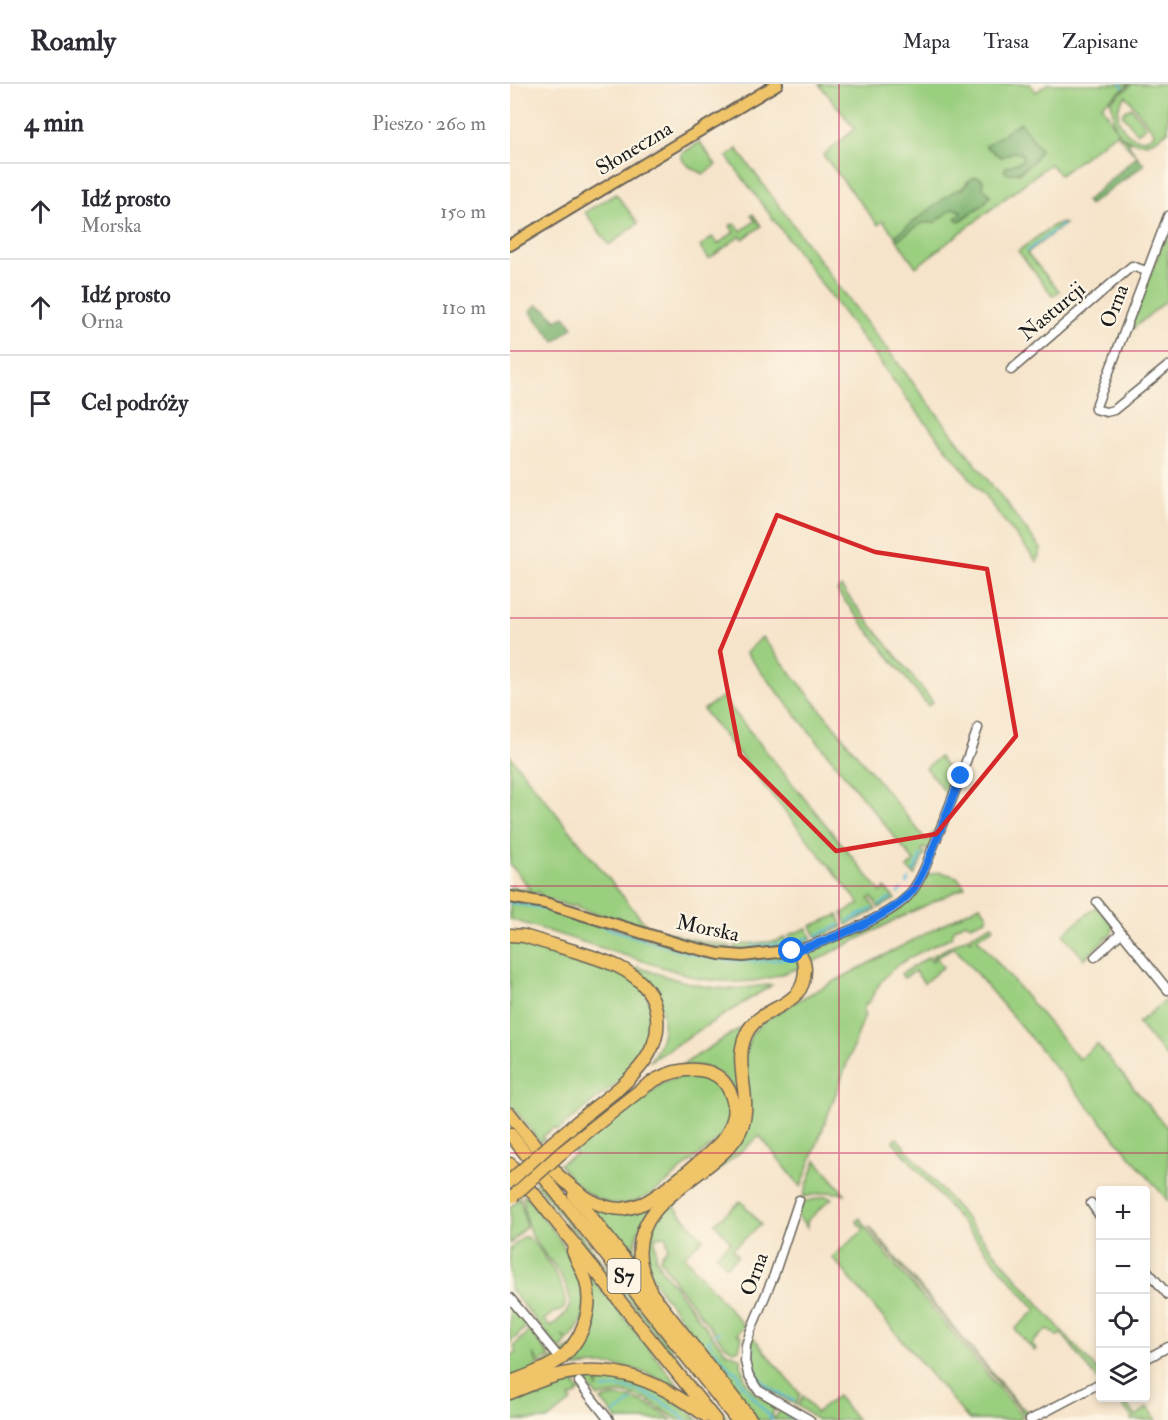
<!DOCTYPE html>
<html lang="pl">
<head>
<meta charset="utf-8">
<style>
  body { margin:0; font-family:"IM FELL Double Pica",serif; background:#f7f7f7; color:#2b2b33 }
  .controls { position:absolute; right:18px; bottom:18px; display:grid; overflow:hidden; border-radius:6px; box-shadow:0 3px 9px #0003 }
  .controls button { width:54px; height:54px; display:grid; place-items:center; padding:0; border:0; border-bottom:2px solid #e1e1e2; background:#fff; color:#2b2b33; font:30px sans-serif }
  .stop { position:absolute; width:18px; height:18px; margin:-14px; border:4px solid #1a73e8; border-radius:50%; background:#fff }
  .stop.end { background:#1a73e8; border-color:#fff; box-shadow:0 2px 6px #0008 }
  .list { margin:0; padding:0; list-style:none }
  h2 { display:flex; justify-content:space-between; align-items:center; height:78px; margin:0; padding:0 24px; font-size:26px }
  h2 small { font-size:20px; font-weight:400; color:#7c7c81 }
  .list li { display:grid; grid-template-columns:39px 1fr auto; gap:18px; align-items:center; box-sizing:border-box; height:96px; padding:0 24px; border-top:2px solid #e1e1e2 }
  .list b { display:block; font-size:22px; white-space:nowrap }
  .list p { margin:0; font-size:20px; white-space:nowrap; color:#7c7c81 }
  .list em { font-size:20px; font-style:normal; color:#7c7c81 }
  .icon { flex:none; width:33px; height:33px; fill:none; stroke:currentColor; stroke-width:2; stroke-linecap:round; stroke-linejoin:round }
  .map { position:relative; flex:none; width:658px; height:1336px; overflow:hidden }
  header { display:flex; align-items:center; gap:36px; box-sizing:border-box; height:84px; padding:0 30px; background:#fff; border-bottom:2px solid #e1e1e2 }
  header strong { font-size:28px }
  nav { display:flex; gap:33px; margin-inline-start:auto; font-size:21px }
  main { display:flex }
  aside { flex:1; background:#fff }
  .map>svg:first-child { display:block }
</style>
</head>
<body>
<header>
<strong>Roamly</strong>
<nav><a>Mapa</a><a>Trasa</a><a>Zapisane</a></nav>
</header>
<main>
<aside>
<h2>4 min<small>Pieszo · 260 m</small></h2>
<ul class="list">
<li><svg class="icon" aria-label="ahead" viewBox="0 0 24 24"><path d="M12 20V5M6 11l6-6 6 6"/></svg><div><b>Idź prosto</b><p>Morska</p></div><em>150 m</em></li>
<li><svg class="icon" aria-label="ahead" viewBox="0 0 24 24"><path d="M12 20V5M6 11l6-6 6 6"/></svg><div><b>Idź prosto</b><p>Orna</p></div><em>110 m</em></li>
<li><svg class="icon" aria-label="arrive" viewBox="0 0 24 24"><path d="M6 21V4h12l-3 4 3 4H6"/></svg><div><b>Cel podróży</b></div></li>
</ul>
</aside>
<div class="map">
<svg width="658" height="1336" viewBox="0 0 658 1336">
  <rect width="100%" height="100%" fill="#fcf5e5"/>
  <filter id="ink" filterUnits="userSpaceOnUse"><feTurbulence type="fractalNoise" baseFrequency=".0167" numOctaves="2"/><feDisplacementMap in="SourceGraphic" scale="12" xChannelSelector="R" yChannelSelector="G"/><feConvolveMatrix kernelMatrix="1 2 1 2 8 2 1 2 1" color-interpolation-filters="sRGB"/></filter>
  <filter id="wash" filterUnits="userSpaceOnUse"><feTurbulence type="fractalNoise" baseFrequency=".008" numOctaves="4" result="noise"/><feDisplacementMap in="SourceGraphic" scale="24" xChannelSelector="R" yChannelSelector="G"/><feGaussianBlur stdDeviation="1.35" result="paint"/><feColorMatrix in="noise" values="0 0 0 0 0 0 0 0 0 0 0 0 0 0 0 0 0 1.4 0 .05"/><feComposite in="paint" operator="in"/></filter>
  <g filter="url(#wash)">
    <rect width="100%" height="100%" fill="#f6e4ca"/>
    <path fill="#9bcf80" stroke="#5c764e" stroke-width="1.5" fill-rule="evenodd" d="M309 0H520L526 8 537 0H620L592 21C602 35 604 50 620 58L619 61 627 72 606 49 550 91 540 80 406 183 387 156 412 139 428 136 444 124 451 127 452 136 474 120 480 111 473 103V97H458L452 105H449L421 125C415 133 394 144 385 152L373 137 368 141 313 71 345 45ZM476 62 529 68 525 75 509 89 496 83 512 78 513 72 511 69 502 68 493 72H489Z
      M623 0H658V47C653 50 648 55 642 57 627 63 608 55 604 39 601 31 605 24 600 17ZM616 12 645 49C625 69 593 33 616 12Z
      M621 23 636 42 627 49 612 30Z
      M190 58 206 81 194 90C185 85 172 82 171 70Z
      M227 65 324 196 531 465 527 478 404 324 217 73Z
      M106 110 128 139 99 161 75 128Z
      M243 130 251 142 233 155 230 152 199 175 190 163 202 153 208 160 224 148 220 142 222 140 226 141 231 147 245 137 241 131Z
      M552 139 555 140 517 169 549 207 543 212 508 167 544 141Z
      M658 145V215L617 250Z
      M331 503 423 618 418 622 327 507Z
      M252 553 417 757 431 739 421 764 419 763 417 766 413 764 411 766 415 769 405 791 397 784 404 777 236 569Z
      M212 613 360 795 371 808 375 804 385 815 369 824 362 813 359 815 366 826 337 841 332 829 350 820 193 626Z
      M0 672 136 841 150 846 149 849 110 837V834L107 833 106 836 67 824V821L65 820 63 823 29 813 30 809 27 808 25 812 0 808V803L21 806 0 780Z
      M429 673C439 686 446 697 440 714L416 684Z
      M430 788 447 793 455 803 395 831 301 879 296 871 299 866C325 858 373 839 394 821 404 813 411 802 417 791Z
      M0 816 23 820 165 862 281 870 286 874 292 883 259 894 244 897 226 898 190 895 0 835Z
      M470 821 477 830 476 835 461 841 455 838 445 844 441 853C405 872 376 878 359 919H356L353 927 355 931 291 1103 250 1052 164 1122 193 1155 174 1172 234 1242 227 1250 232 1253 229 1265 225 1267 214 1261 168 1202 150 1175 151 1171 158 1164 156 1152 145 1153 146 1174 150 1183 204 1254 216 1268 231 1274C231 1289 237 1303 249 1312 254 1316 260 1319 265 1323L262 1332 265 1334 270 1326H272L291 1336H248L149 1205 138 1185 135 1170 136 1156 142 1141 153 1126 227 1060 236 970 240 952 251 939 287 917Z
      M587 822 603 842 602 849 574 875 553 850Z
      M328 831 333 843 307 854 301 842Z
      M482 841 484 844 467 854 569 975 587 960 658 1045V1117L444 863 426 873 433 883 414 899 405 887 394 894 391 890 419 873 422 877 424 875 422 872 458 853 460 857 462 856 461 852Z
      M297 844 302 856 282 861 279 851Z
      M154 847 177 854 221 862 220 865C197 862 176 857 153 849Z
      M275 853 277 862 242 866 225 865V861L266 857Z
      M0 855H6L100 883 131 901 144 927 140 960 118 990 48 1046 44 1044 33 1052 34 1055 30 1058 0 1020Z
      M127 883C158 893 191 905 224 905 237 905 251 900 262 901L140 977C142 973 145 970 147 965 162 937 148 906 126 886Z
      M658 914V975L628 939Z
      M240 938C213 974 243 1007 229 1042 218 1068 168 1102 145 1121 135 1133 125 1148 125 1165 125 1171 126 1179 126 1184L76 1122 78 1121C118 1141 145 1118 174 1094 188 1083 202 1072 214 1060 245 1021 219 973 169 983Z
      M182 988C189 990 199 992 204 995 223 1007 223 1037 210 1053 201 1063 189 1071 178 1080 159 1097 135 1121 108 1120 83 1119 63 1099 49 1080L66 1070 64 1067 154 998Z
      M387 1054 553 1248 590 1289V1293L587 1295 552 1250 547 1252 538 1245 522 1259 526 1265 524 1267 505 1245 526 1226 383 1057Z
      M306 1076 335 1110 319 1108 293 1113Z
      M28 1097 218 1336H214L25 1099Z
      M14 1110C43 1147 104 1210 58 1256L51 1251 57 1257 50 1266 0 1205V1165L13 1153H17C31 1164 60 1206 54 1224L49 1228H44L34 1236 40 1243C47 1237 56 1232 59 1223 66 1202 34 1171 23 1154 17 1143 12 1122 14 1110Z
      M316 1112 322 1114 297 1137V1144L287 1131 291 1119Z
      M10 1113 16 1142 0 1160V1124Z
      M231 1117 251 1141 222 1165 228 1172 216 1182 206 1170 221 1158 205 1139Z
      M350 1134 363 1154 513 1333 508 1336H459L322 1173 354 1146 346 1137Z
      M359 1142 508 1320 517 1327 523 1328 516 1332 366 1153Z
      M78 1188 171 1305C147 1292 118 1280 91 1281 61 1281 29 1293 0 1301L71 1258Z
      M0 1221 17 1242 0 1259Z
      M20 1246 40 1273 29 1279 23 1269 28 1280 25 1282 26 1285 0 1295V1271L6 1269 4 1262Z
      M243 1253 290 1310 286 1321C255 1305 231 1293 243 1253Z
      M94 1293C130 1296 163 1311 189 1336H168L137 1316 113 1309 88 1313 73 1295 64 1301 70 1307 65 1312 59 1313 62 1317 37 1336H0V1314L43 1297 51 1299 85 1294 88 1305V1295Z
      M293 1312 306 1329 327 1312 347 1336H307L288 1322Z
      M103 1313C126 1312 145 1323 162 1336H108L91 1316Z
      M606 1314H612L626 1332 638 1323 647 1336H621L623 1334Z"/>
    <path fill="#7cb26e" stroke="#4c6745" stroke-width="1.5" d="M510 38 530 65C526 78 510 91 497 89L494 87 496 83 512 77 513 72 511 69 502 68 493 73 489 72 476 62Z
      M627 72 634 81 579 121 576 117Z
      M468 93 472 95 473 103 480 111 474 120 449 137 445 134 451 130V127L444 124 424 139H412L387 156 385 152 444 107 452 105 462 94Z
      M27 221 37 226 46 236 55 232 63 243 45 258 20 227Z"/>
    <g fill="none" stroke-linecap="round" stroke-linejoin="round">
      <path stroke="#5ebcdc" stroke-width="2" d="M611 0 613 3
        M517 167 552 141
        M404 787 411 771
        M397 799 399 795
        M388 809 391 806
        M0 819C91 829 184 893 276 874
        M370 821 381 814
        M338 837 362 825
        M307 851 330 841
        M282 858 299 854
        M243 862 274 860
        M205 1251 209 1248
        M200 1255 198 1257 202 1262
        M243 1263C240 1295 258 1304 284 1317
        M205 1265 222 1287H226L229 1292V1296L262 1336
        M93 1306C121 1296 156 1318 176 1336
        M104 1330 122 1317
        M277 1331 286 1336"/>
    </g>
  </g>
  <g filter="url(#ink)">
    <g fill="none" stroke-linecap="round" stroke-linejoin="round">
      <g stroke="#686259" stroke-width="11">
        <path id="minor" d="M658 132 585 325 596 328 604 326 658 282
          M501 286 622 182 636 187
          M587 818 658 906
          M286 866C316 857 375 835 397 813 412 797 418 775 426 756 441 719 455 681 468 644
          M585 873 611 849
          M289 1116 264 1191 241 1246 236 1261 235 1277 238 1290 248 1306 300 1336
          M581 1119 590 1132
          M636 1185 658 1211
          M0 1214 46 1270
          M636 1275 658 1263
          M69 1298 99 1336
          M520 1336 590 1299"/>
      </g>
      <g stroke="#686259" stroke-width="14">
        <path id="major" d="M0 161 267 0
          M0 813 35 819 172 861 209 870 233 872 286 866"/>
      </g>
      <g stroke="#686259" stroke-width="15">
        <path id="highway" d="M0 851 14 852C43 862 82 870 109 883 125 891 141 905 145 922 158 969 116 999 84 1024 70 1036 56 1047 42 1059
          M0 1030 46 1088
          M0 1050 227 1336
          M0 1080 205 1336
          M49 1092C68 1108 86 1125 112 1125 119 1124 127 1122 134 1119 151 1111 203 1068 215 1053 219 1047 222 1040 224 1032 226 1023 223 1015 219 1006 206 979 169 983 147 995 134 1002 122 1013 110 1022 90 1038 70 1054 50 1070
          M64 1111 241 1336
          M140 1205C136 1195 131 1185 130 1175 123 1114 201 1094 228 1051 248 1018 218 978 239 945 256 920 295 924 295 885 295 877 292 871 286 866
          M0 1298C16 1292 33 1287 47 1277 72 1259 84 1226 76 1197 73 1187 67 1177 63 1167
          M0 1309C16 1303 32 1295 48 1291 106 1277 151 1299 196 1332"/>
      </g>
      <use href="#minor" stroke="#fff" stroke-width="8"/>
      <use href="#major" stroke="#f0c469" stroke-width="10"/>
      <use href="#highway" stroke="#f0c469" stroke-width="12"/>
      <g stroke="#686259" stroke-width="15" stroke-linecap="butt">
        <path id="highway-bridge" d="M0 1097 42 1059
          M3 1112 50 1070"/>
      </g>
      <use href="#highway-bridge" stroke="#f0c469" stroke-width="12"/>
    </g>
  </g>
  <g fill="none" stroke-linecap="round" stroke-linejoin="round" filter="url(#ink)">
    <path stroke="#1a73e8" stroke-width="8" d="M282 867C314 859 381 833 402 807 412 794 418 777 424 762 433 739 442 716 451 692"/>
  </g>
  <path fill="none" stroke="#d62828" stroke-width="4.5" stroke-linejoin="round" d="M267 431 365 468 477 485 506 652 426 750 326 767 230 671 210 567Z"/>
  <path fill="none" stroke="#c2185b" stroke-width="1.5" stroke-opacity="0.55" d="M329 0V1336M0 267H658M0 534H658M0 802H658M0 1069H658"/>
  <g text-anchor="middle" stroke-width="4.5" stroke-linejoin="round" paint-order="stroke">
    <rect fill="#fcf5e5" stroke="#5f5d58" stroke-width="1.5" x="97.5" y="1175" width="33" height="34" rx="4.5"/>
    <g font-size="20" font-weight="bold" fill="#1c1c1c">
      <text x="114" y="1199">S7</text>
    </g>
    <g font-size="21" fill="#1c1c1c" stroke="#fcf5e5">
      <text transform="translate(124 64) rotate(-31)" y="7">Słoneczna</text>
      <text transform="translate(604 222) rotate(-69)" y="7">Orna</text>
      <text transform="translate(542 227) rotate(-40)" y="7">Nasturcji</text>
      <text transform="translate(198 844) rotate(12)" y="7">Morska</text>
      <text transform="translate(244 1190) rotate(-70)" y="7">Orna</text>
    </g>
  </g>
</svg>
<div class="controls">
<button>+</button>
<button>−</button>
<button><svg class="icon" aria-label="locate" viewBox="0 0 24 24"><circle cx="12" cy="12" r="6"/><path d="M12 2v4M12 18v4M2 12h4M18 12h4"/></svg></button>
<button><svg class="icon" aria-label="layers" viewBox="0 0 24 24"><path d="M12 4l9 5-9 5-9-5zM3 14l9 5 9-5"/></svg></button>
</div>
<div class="stop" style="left:282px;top:867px"></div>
<div class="stop end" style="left:451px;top:692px"></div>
</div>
</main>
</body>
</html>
